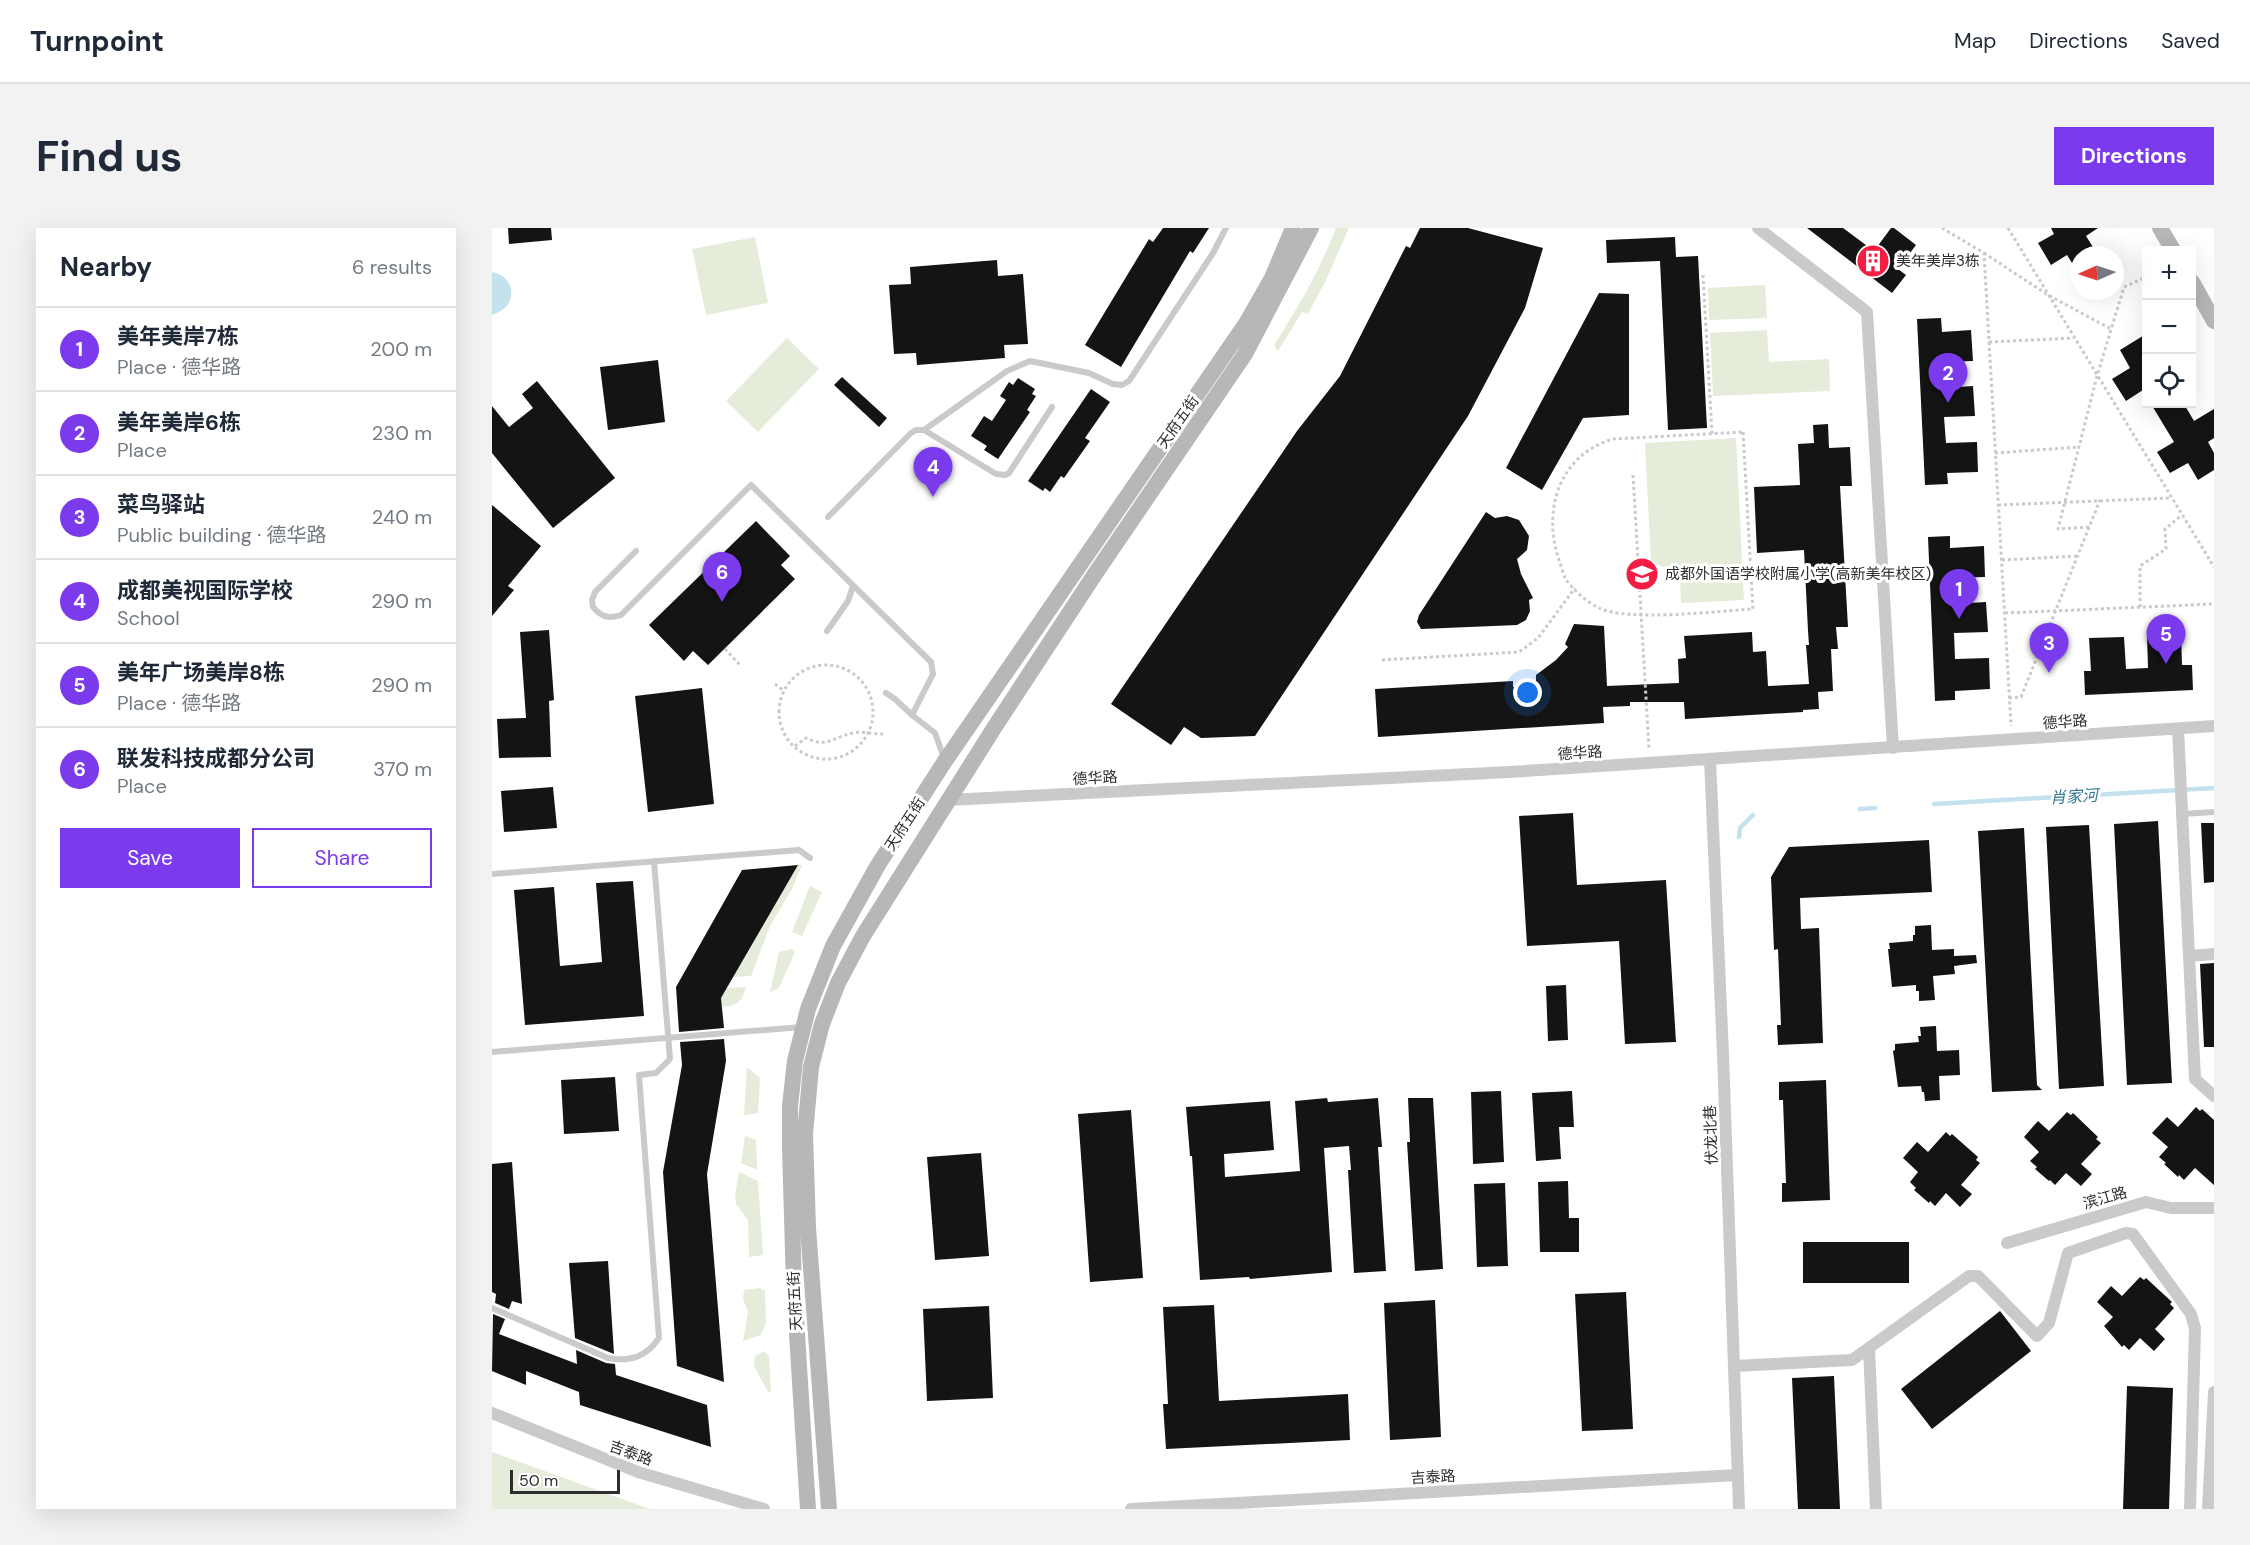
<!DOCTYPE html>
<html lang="en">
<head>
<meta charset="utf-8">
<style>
  body { margin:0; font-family:"DM Sans","Noto Sans SC",sans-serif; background:#f2f2f3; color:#1f2937 }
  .controls { position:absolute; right:18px; top:18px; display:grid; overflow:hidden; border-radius:0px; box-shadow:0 6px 24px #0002 }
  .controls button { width:54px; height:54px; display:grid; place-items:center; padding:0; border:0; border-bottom:2px solid #e0e1e3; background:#fff; color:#1f2937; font:30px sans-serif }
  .compass { position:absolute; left:1578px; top:18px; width:54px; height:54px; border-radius:50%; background:#fff; box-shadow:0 6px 24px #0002; rotate:267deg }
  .scale { position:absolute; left:18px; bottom:15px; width:110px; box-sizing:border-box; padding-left:6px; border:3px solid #2d2d2d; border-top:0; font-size:16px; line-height:21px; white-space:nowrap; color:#2d2d2d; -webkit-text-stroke:4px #fff; paint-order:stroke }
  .you { position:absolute; left:1036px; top:465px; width:21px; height:21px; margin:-15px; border:4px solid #fff; border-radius:50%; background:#1a73e8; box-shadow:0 0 0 9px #1a73e833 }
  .badge { display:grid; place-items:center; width:39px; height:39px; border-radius:50%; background:#7c3aed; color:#fff; font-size:20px; font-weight:700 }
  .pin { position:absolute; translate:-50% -50px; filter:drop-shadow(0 2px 3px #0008) }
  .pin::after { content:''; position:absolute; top:32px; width:21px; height:18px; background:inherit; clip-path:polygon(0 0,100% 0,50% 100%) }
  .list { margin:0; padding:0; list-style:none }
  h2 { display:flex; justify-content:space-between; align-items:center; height:78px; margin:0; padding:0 24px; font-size:26px }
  h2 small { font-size:20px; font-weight:400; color:#747a83 }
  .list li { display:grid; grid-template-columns:39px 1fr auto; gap:18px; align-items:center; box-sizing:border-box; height:84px; padding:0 24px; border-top:2px solid #e0e1e3 }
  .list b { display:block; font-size:22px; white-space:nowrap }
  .list p { margin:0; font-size:20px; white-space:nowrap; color:#747a83 }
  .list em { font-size:20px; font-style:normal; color:#747a83 }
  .actions { display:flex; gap:12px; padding:18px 24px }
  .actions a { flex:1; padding:14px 0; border:2px solid #7c3aed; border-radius:0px; text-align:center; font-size:21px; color:#7c3aed }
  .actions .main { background:#7c3aed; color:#fff }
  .icon { flex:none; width:33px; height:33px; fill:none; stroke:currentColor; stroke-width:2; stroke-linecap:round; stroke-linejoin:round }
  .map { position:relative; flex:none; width:1722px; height:1281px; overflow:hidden; border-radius:0px }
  header { display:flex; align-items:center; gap:36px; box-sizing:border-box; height:84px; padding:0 30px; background:#fff; border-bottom:2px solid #e0e1e3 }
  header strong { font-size:28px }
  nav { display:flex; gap:33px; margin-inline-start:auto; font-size:21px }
  .intro { display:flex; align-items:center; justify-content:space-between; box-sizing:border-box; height:144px; padding:0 36px }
  h1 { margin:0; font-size:42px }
  .button { padding:15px 27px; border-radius:0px; background:#7c3aed; color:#fff; font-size:21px; font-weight:700 }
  main { display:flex; gap:36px; padding:0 36px }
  aside { flex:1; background:#fff; border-radius:0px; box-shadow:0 6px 24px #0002 }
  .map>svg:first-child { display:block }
</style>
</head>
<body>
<header>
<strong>Turnpoint</strong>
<nav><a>Map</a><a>Directions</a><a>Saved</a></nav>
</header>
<div class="intro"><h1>Find us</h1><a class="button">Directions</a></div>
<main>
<aside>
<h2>Nearby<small>6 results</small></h2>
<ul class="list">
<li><span class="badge">1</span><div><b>美年美岸7栋</b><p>Place · 德华路</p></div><em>200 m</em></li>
<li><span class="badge">2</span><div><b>美年美岸6栋</b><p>Place</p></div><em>230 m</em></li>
<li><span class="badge">3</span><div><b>菜鸟驿站</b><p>Public building · 德华路</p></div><em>240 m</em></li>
<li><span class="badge">4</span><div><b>成都美视国际学校</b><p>School</p></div><em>290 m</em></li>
<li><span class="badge">5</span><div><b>美年广场美岸8栋</b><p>Place · 德华路</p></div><em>290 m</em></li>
<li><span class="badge">6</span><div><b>联发科技成都分公司</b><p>Place</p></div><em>370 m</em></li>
</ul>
<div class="actions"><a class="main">Save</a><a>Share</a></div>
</aside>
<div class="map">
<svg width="1722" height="1281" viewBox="0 0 1722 1281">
  <rect width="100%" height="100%" fill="#fff"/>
  <path fill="#e5ecd9" d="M844 0H857L834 52 816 86 810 84 786 123 782 117C806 80 828 42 844 0Z
    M263 9 276 75 214 87 200 21Z
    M1273 57 1275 90 1217 92 1216 60Z
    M1275 102 1277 134 1337 131 1338 163 1221 168 1218 105Z
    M295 110 327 141 266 204 234 173Z
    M1244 210 1252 372 1189 375 1188 346 1159 334 1153 215Z
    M306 637H310L300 661 278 698 259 748 241 749Z
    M318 658 330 664 310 708 300 704Z
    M300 721 303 724 287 760 278 764 287 724Z
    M254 759C250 774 246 777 230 779L229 770 235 760Z
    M255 839 268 850 266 885 252 887Z
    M253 908 264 912 265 942 249 935Z
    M247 944 266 953 271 1027 257 1029 256 992 244 976 243 968Z
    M268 1060 273 1063 274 1094 269 1107 251 1113 256 1084 251 1071 252 1062Z
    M272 1123 277 1128 279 1164H276L262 1138 263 1128Z
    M0 1224 158 1281H0Z"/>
  <path fill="#c3e2ee" d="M0 44C18 47 26 66 13 80 10 83 4 85 0 87Z"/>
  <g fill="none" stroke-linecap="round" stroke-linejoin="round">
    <path stroke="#c3e2ee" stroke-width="4.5" d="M1442 576 1722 560
      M1368 581 1383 580
      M1247 609 1248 600 1261 587"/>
  </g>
  <path fill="#141414" d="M16 0H59L60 12 17 16Z
    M671 0H717L701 25 698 23 629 139 593 117 657 11 661 14Z
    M928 0H976L1051 20 1033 80 976 188 763 508 709 510 692 499 679 517 619 476 805 203 848 148 914 18 918 20Z
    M1315 0H1351L1382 23 1399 0H1402L1424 17 1406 41 1414 47 1400 65Z
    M1559 0H1606L1594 8 1606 27H1587V46L1575 27 1559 37 1546 15 1562 6Z
    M1183 9 1184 29 1206 28 1215 200 1176 202 1168 33 1115 35 1114 12Z
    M505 32 506 48 531 46 536 116 512 117 513 130 425 137 424 125 402 126 397 57 419 56 418 39Z
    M1107 65 1137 66V187L1091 190 1050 262 1014 240Z
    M1449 90 1450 104 1479 102 1481 133 1451 134 1452 160 1481 158 1483 188 1452 189 1454 215 1485 214 1486 244 1455 245 1456 256 1433 257 1425 91Z
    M1654 106V160L1634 173 1620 151 1638 140 1628 122Z
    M166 132 173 194 116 202 108 139Z
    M350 149 395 190 387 199 342 157Z
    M526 150 543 161 540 166 544 168 535 182 538 184 506 231 492 222 495 218 479 208 492 188 500 193 514 172 508 168 517 154 521 157Z
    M45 153 123 250 61 300 0 225V178L17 199 41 180 30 166Z
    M599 161 618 174 593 210 598 213 572 250 569 248 558 264 553 260 551 263 536 253Z
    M1659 176H1692L1702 193 1722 181V210L1716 214 1722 225V242L1706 252 1696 235 1678 245 1665 224 1682 214Z
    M1336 196 1337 220 1358 219 1360 258H1348L1356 399H1344L1346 421H1339L1341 463 1326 464 1327 481 1311 482V484L1193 491 1192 474H1138V478L1111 479 1112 495 886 509 883 461 1021 453V459L1044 458V447L1064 432 1076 419 1073 416 1082 396 1112 398 1115 458 1187 455 1186 431 1194 430 1192 408 1260 404 1261 424 1274 423 1276 458 1317 456 1314 417H1317L1316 403 1312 322 1265 325 1262 259 1308 257 1306 216 1322 215 1321 197Z
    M0 277 49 318 16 358 22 362 0 388Z
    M994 284 1003 290 1015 288 1027 292 1037 308 1035 322 1025 331 1029 346 1041 370 1037 372 1038 383 1034 392 1025 397 929 401 925 394 927 387Z
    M264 293 298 328 289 337 303 351 216 437 201 423 192 433 157 397Z
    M1458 308V320L1492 318 1493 349 1460 350 1461 376 1494 374 1496 404 1462 405 1463 431 1497 430 1498 461 1463 463V472L1443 473 1436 309Z
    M57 402 62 472 57 473 59 529 7 530 5 491 34 490 28 404Z
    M1689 405 1690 437H1700L1701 462 1593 467 1592 443H1599L1597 410 1632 409 1634 441 1656 440 1655 407Z
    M210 460 222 576 156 584 143 468Z
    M61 559 65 600 12 604 9 563Z
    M1081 585 1085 657 1174 652 1184 814 1133 816 1127 713 1035 718 1027 588Z
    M1666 593 1680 855 1635 857 1622 596Z
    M1709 595H1722V654L1712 655Z
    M1597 597 1612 858 1567 861 1554 599Z
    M1532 600 1545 857 1550 862 1500 864 1486 603Z
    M1437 612 1440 664 1308 670 1309 701 1327 700 1331 815 1286 817 1285 797H1289L1286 721 1282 722 1279 649 1297 619Z
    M306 637 229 770 232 800 187 804 184 759 250 642Z
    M141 653 152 788 33 797 22 662 62 659 68 738 110 734 104 655Z
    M1439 697 1440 722 1462 721V728L1484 727 1485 735 1462 738 1463 746 1441 748 1443 772 1427 773V763H1424V757L1400 759 1396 721H1398L1397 715 1421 713V707H1423V698Z
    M1722 735V819H1712L1708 736Z
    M1074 757 1076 812 1056 813 1054 758Z
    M1444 798 1445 823 1467 822 1468 847 1447 848 1448 872 1433 873 1432 864H1430L1429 858 1406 859 1401 823 1403 822V816L1427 814 1426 808H1429L1428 799Z
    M232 811 234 833 215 946 232 1154 185 1138 171 944 190 837 188 814Z
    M123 849 127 903 72 906 69 852Z
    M1334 852 1338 972 1290 974V955H1294L1291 872H1287V854Z
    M1009 863 1012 934 981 936 979 864Z
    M1080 863 1082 899H1067L1069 931 1044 933 1040 865Z
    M835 870 836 874 886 870 890 919H886L894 1043 862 1045 856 942H859L857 918 832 920 840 1044 758 1051 757 1049 708 1052 700 928H698L694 879 778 873 782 922 732 926 733 949 808 943 803 873Z
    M916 870H941L951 1041 923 1043 915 914H918Z
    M1704 879 1708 883 1710 881 1722 892V957L1703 940 1692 952 1687 947 1686 949 1672 936 1674 935 1667 929 1676 919 1660 905 1675 889 1686 899Z
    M639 882 651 1050 598 1054 586 886Z
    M1575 884 1579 887 1581 885 1606 909 1604 911 1609 915 1589 936 1600 946 1589 958 1574 945 1563 957 1558 952 1557 953 1543 941 1545 939 1538 933 1547 924 1532 909 1546 893 1557 903Z
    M1454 904 1458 908 1460 906 1486 929 1484 932 1488 935 1469 957 1480 966 1468 979 1454 965 1443 978 1438 973 1437 975 1422 962 1424 960 1418 954 1426 944 1411 930 1425 914 1436 924Z
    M489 925 497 1028 443 1032 435 929Z
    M20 934 30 1076 20 1073 17 1081 3 1075 4 1066 0 1064V936Z
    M1076 953 1077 990H1087V1024H1048L1046 954Z
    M1013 955 1016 1038 985 1039 982 956Z
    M1311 1014H1417V1055H1311Z
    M116 1033 122 1126 83 1110 77 1035Z
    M1648 1049 1652 1052 1654 1050 1680 1074 1678 1076 1682 1080 1663 1101 1673 1111 1662 1123 1648 1110 1637 1122 1632 1117 1630 1119 1612 1098 1621 1089 1605 1074 1619 1058 1630 1068Z
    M1134 1064 1141 1201 1090 1203 1083 1066Z
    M943 1072 949 1209 898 1212 892 1075Z
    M722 1077 727 1173 856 1166 858 1212 674 1221 671 1176H676L671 1079Z
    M497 1078 501 1170 435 1173 431 1081Z
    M1508 1083 1539 1123 1440 1201 1409 1161Z
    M1 1086 13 1091 7 1106 85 1136 84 1122 114 1135 123 1136 124 1147 215 1177 219 1219 88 1177 87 1164 34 1143V1157L0 1143Z
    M1342 1148 1348 1281H1306L1300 1150Z
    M1635 1158 1681 1160 1677 1281H1631Z"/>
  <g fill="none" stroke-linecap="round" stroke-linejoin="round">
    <path stroke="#cacaca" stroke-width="3" stroke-dasharray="3 3" stroke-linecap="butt" d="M1450 0 1492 25 1519 498
      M1516 0 1722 339
      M1492 25 1556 67 1619 101
      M1211 47 1220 206
      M1497 114 1582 110
      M1251 204 1261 381C1226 383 1135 394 1107 380 1096 375 1080 361 1073 350 1071 345 1069 338 1067 332 1050 282 1067 227 1121 211Z
      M1503 225 1587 219
      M1141 247 1157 521
      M1506 277 1678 270
      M1597 299 1566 301 1605 148 1632 59 1654 49
      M1510 332 1586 328
      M1648 379V338L1674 321 1673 301 1690 287
      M1513 385 1722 376
      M233 421 249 438
      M890 432 1027 424 1046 410 1083 360
      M287 484a47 47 0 1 1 94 0a47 47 0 1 1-94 0Z
      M283 456 292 463
      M1517 470 1529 469 1608 272
      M303 518 314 510C335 521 343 508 361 505 371 503 382 506 391 506"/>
    <path stroke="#cacaca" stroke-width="6" d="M432 202 504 246 513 247 517 245 560 179
      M336 289 419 205 424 202H432L515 143 538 133 597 145 621 156 630 157 637 153 721 25 734 0
      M144 323 103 364 100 372 101 379C109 389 117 391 129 387L259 257 439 434 441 446 420 487 443 505 452 530
      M335 403 356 373 361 358
      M394 465 403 471 420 487
      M1690 586 1722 584
      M0 646 307 622 318 630
      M0 824 310 799
      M0 1080 116 1130C139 1134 154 1129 167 1110L147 847 164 845 178 831 162 633"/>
    <path stroke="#cacaca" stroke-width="12" d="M1266 0 1375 84 1401 520
      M1686 501 1703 851 1722 868
      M1218 532 1231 826 1247 1281
      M455 572 1018 544 1722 498
      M1697 728 1722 726
      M1515 1015 1654 974 1679 980H1722
      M1377 1120 1384 1281
      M1242 1138 1360 1132 1477 1048H1486L1545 1108 1557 1095 1576 1025 1634 1005 1641 1006 1699 1086 1703 1100 1698 1281
      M0 1185 146 1244 272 1281
      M639 1281 1245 1247
      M1716 1281 1722 1164"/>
    <path stroke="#b7b7b7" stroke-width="16" d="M1668 0 1681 22
      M1700 54 1722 93
      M316 1281 302 1059 298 919V878L303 833 316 781 341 718 386 637 453 533 755 94 780 50 801 0
      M337 1281 316 1000 313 906 319 839 330 796 346 755 371 708 502 500 603 346 753 126 819 0"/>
  </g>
  <defs>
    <g id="building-disc" transform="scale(1.725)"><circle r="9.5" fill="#f41e44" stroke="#fff"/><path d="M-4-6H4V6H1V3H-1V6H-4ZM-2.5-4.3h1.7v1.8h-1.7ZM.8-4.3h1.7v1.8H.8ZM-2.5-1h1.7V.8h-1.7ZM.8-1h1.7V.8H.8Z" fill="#fff"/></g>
    <g id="school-disc" transform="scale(1.725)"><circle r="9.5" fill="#f41e44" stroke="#fff"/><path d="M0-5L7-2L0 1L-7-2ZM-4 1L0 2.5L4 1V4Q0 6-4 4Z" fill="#fff"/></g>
  </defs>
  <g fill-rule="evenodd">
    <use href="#building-disc" x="1381" y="33"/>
    <use href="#school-disc" x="1150" y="346"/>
  </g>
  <g text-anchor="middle" stroke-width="6" stroke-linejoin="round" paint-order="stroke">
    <g font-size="15" fill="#2d2d2d" stroke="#fff" text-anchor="start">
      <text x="1404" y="38">美年美岸3栋</text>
      <text x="1173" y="351">成都外国语学校附属小学(高新美年校区)</text>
    </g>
    <g font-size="15" fill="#2d2d2d" stroke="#fff">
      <text transform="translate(686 194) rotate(-55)" y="5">天府五街</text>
      <text transform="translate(1573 494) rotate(-4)" y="5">德华路</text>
      <text transform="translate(1088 525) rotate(-4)" y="5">德华路</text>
      <text transform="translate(603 550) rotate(-3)" y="5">德华路</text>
      <text transform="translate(413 596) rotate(-57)" y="5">天府五街</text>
      <text transform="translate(1219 907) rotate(-92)" y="5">伏龙北巷</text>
      <text transform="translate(1613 970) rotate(-16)" y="5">滨江路</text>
      <text transform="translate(303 1073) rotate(-93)" y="5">天府五街</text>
      <text transform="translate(139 1225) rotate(20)" y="5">吉泰路</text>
      <text transform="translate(941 1249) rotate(-3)" y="5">吉泰路</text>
    </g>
    <g font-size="16" font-style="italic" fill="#347a95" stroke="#fff">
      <text transform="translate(1582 568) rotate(-3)" y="6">肖家河</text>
    </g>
  </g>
</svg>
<div class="controls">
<button>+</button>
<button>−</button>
<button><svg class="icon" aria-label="locate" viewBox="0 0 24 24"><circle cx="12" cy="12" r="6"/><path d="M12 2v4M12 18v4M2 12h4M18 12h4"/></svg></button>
</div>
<svg class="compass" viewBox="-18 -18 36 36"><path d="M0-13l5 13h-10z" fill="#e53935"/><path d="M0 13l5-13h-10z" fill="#747a83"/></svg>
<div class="scale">50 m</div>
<div class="you"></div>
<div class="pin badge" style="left:1467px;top:391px">1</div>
<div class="pin badge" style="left:1456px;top:175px">2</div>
<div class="pin badge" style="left:1557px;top:445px">3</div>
<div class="pin badge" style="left:441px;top:269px">4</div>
<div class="pin badge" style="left:1674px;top:436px">5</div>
<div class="pin badge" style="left:230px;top:374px">6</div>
</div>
</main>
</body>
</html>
